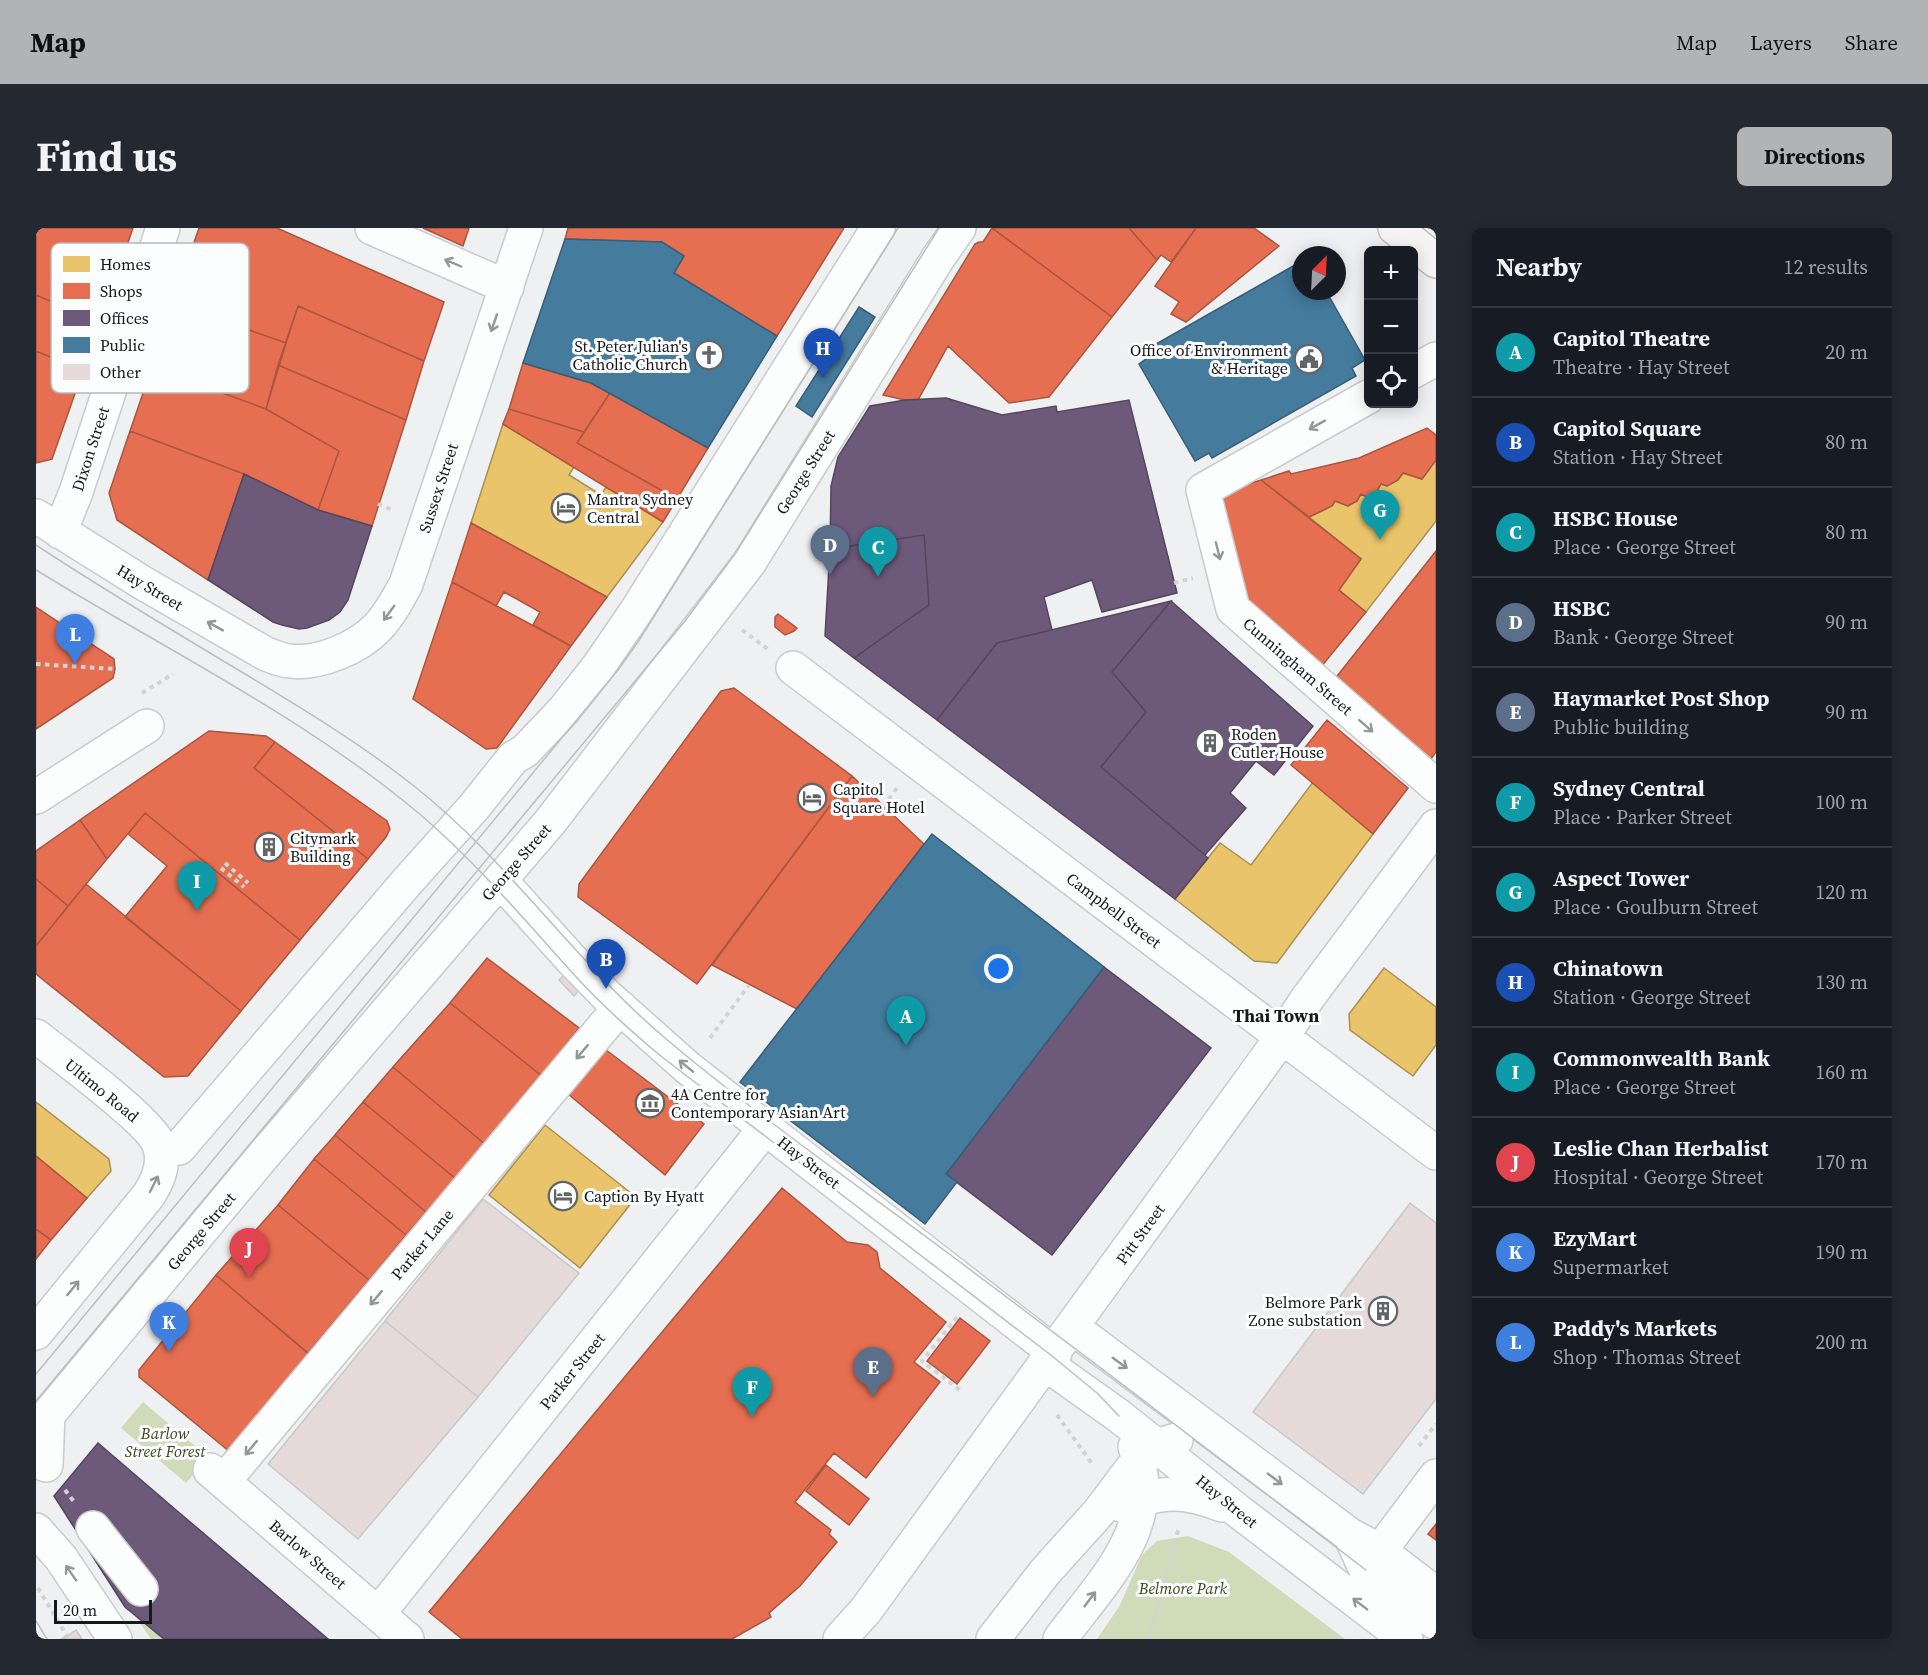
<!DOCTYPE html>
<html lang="en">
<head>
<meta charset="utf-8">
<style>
  body { margin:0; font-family:"Source Serif 4",serif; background:#242831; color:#f1f3f6 }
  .controls { position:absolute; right:18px; top:18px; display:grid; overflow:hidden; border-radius:9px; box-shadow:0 3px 15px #0003 }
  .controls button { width:54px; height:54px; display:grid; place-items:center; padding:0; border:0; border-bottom:2px solid #363941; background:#171b24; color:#f1f3f6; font:30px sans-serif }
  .compass { position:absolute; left:1256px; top:18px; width:54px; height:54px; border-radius:50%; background:#171b24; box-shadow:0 3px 15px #0003; rotate:24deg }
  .scale { position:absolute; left:18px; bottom:15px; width:98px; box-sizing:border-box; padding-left:6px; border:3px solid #18181a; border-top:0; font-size:16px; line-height:21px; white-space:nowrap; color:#18181a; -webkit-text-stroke:4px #fbfdff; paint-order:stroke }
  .you { position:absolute; left:963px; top:741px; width:21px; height:21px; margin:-15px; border:4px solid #fff; border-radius:50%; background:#1a73e8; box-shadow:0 0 0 9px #1a73e833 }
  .badge { display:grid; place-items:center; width:39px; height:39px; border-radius:50%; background:#b1b3b5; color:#fff; font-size:20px; font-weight:700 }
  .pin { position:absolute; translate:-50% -50px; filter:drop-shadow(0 2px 3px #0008) }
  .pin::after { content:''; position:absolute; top:32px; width:21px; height:18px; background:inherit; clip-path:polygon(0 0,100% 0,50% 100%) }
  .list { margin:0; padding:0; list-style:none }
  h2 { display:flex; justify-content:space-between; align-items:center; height:78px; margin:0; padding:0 24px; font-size:26px }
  h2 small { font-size:20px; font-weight:400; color:#9ea1a6 }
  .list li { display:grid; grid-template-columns:39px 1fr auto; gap:18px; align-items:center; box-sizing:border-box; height:90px; padding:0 24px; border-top:2px solid #363941 }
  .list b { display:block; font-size:22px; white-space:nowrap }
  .list p { margin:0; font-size:20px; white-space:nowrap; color:#9ea1a6 }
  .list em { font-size:20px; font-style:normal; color:#9ea1a6 }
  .icon { flex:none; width:33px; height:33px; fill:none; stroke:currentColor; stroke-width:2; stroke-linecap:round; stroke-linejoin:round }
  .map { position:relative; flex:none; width:1400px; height:1411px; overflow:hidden; border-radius:9px }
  header { display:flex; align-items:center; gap:36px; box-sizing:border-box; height:84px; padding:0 30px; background:#b1b3b5; color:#111 }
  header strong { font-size:28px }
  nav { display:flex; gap:33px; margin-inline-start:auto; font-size:21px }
  .intro { display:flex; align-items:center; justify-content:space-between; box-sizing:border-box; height:144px; padding:0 36px }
  h1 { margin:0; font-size:42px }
  .button { padding:15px 27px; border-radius:9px; background:#b1b3b5; color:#111; font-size:21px; font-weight:700 }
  main { display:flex; gap:36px; padding:0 36px }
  aside { flex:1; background:#171b24; border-radius:9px; box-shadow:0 3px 15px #0003 }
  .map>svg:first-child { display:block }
</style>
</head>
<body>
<header>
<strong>Map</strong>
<nav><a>Map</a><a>Layers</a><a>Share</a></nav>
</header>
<div class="intro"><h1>Find us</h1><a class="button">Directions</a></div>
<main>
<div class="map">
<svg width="1400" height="1411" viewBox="0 0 1400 1411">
  <rect width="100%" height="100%" fill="#eef0f2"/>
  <path fill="#cfdbb9" d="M107 1174 172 1229 150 1255 85 1200Z
    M1152 1308 1193 1324 1309 1411H1061L1083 1379 1106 1327 1121 1313Z
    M97 1385 128 1411H115Z"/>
  <path fill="#e9c46a" stroke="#aa9052" stroke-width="1.5" d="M467 196 538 239 533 247 565 267 570 259 627 294 571 369 435 295Z
    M1400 232V293L1330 384 1303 362 1325 331 1273 289 1296 278 1299 273 1312 278 1321 273 1325 266 1331 269 1341 263 1345 256 1351 258 1362 252 1367 245 1386 251Z
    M1277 554 1337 606 1241 735 1218 733 1139 671 1184 615 1215 637Z
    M1348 740 1400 779V817L1377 848 1314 802 1313 786Z
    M0 874 73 931 75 943 51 970 0 928Z
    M509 897 600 969 544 1040 453 967Z"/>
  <path fill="#e76f51" stroke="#a95540" stroke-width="1.5" d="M0 0H97L64 95 0 67Z
    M163 0H241L408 74 388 133 262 78 250 115 137 75Z
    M387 0H433L427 18Z
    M532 0H808L741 108 638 45 648 28 626 14 529 11Z
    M956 0H1093L1121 32 1076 89Z
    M956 0 1076 89 1013 169 973 175 912 118 882 172H869L847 167 939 16 943 14H947Z
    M1093 0H1160L1135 34 1125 27 1121 32Z
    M1160 0H1218L1243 18 1150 94 1135 86 1143 74 1119 58Z
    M0 67 64 95 47 143 0 123Z
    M137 75 250 115 230 181 116 139Z
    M262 78 388 133 370 192 242 137Z
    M0 123 47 143 16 231 0 235Z
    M487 135 555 155 574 165 548 204 473 181Z
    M242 137 370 192 336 298 282 282 303 223 230 181Z
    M116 139 230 181 303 223 282 282 208 246 94 203Z
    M574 165 672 220 641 271 541 215Z
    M473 181 548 204 541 215 641 271 627 294 467 196Z
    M1391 200 1400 207V232L1386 251 1367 245 1362 252 1351 258 1345 256 1341 263 1331 269 1325 266 1321 273 1312 278 1299 273 1296 278 1273 289 1225 252 1253 243 1255 246 1323 230Z
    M94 203 208 246 172 352 81 292 73 265Z
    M1225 252 1325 331 1303 362 1330 384 1285 439 1207 369 1180 265Z
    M435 295 571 369 535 418 497 397 504 384 468 364 460 378 416 354Z
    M1400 323V524L1392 535 1298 452Z
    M416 354 535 418 461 520 450 521 377 471Z
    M0 379 78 431 79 441 77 450 0 501Z
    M742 386 761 400 758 403 749 407 739 399V389Z
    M698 460 816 548 661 756 542 669 543 656 685 463Z
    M1291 492 1372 560 1337 606 1255 537Z
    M173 503 230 508 239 514 218 540 332 631 264 712 109 585 71 631 44 592Z
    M239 514 351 593 354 601 350 609 332 631 218 540Z
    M816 548 888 616 761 781 676 737Z
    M109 585 264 712 205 783 89 689 131 638 92 606Z
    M44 592 71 631 32 678 0 651V623Z
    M0 651 32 678 0 718Z
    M50 656 205 783 152 848 128 849 0 746V718Z
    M451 730 543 800 506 848 414 775Z
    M414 775 506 848 450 917 357 839Z
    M570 822 668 896 629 947 532 866Z
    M357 839 450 917 420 951 327 874Z
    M327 874 420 951 390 984 299 907Z
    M299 907 390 984 370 1007 278 931Z
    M0 928 51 970 15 1012 0 1001Z
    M278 931 370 1007 333 1052 242 977Z
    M746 960 811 1014 832 1017 836 1020 841 1024 844 1040 910 1094 878 1134 904 1154 830 1250 798 1225 759 1274 795 1302 793 1306 801 1314 764 1358 733 1385 735 1389 696 1411H426L393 1384Z
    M242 977 333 1052 272 1125 180 1047Z
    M0 1001 15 1012 0 1031Z
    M180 1047 276 1129 194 1224 103 1149V1142Z
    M924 1090 954 1113 921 1156 891 1133Z
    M790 1237 833 1271 813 1297 770 1263Z
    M1400 1296V1312L1392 1306Z"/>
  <path fill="#6d597a" stroke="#54465d" stroke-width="1.5" d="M910 170 966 187 1020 178 1021 184 1093 172 1141 365 1066 384 1056 352 1008 369 1016 402 961 415 901 492 818 430 893 377 888 307 794 321 795 258 802 229 834 178 869 172Z
    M208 246 282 282 336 298 312 372 304 384 293 392 271 400 263 401 246 397 237 394 172 352Z
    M888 307 893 377 818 430 789 408 794 321Z
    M1135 373 1277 498 1238 547 1220 533 1194 565 1210 580 1169 627 1065 539 1110 484 1076 444Z
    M1135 373 1076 444 1110 484 1065 539 1172 630 1139 671 901 492 961 415Z
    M1068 739 1175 820 1016 1027 910 946Z
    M62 1215 140 1282 292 1411H128L89 1379 18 1268Z"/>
  <path fill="#457b9d" stroke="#385d76" stroke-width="1.5" d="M529 11 626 14 648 28 638 45 741 108 672 220 555 155 487 135Z
    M1259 37 1265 44V63H1290L1329 132 1316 140 1320 148 1176 230 1173 225 1159 233 1103 136 1117 126 1113 120Z
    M823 79 839 89 776 189 760 178Z
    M896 606 1068 739 910 946 921 954 889 996 704 854Z"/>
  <path fill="#e5d9d9" stroke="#c8c8c9" stroke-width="1.5" d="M569 720 585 736 579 741 564 726Z
    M528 747 543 763 538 768 523 752Z
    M447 971 543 1045 442 1169 349 1093Z
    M1374 975 1400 995V1171L1327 1266 1217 1184Z
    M349 1093 442 1169 322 1311 232 1236Z
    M40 1402 46 1411H25L31 1408Z"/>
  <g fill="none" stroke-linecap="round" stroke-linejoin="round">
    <g stroke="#c9cacc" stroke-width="36">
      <path id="minor" d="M336 0 471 59
        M1378 143 1400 131
        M1332 169 1167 262 1197 381 1400 558
        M0 288 107 355 230 426C238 429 245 432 253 433 282 437 322 420 342 399 354 386 362 371 370 356L490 0
        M24 304 40 264 127 0
        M757 440 1400 925
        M0 569 111 498
        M464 652 536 732 571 768 652 840 1019 1125
        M0 808C25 828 115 893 123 917 130 935 122 953 112 968L0 1105
        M124 921 143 920 370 655 438 579 477 530 489 523 528 482 562 439 599 385 842 0
        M1037 1100 1314 1307 1344 1323 1400 1366
        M1010 1136 1083 1188 1202 1283 1370 1411
        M10 1237 12 1187 227 928 514 594 713 335 902 30 923 0
        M174 1242 371 1411
        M188 1253 584 779
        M1085 1277C1128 1264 1144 1261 1186 1277
        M57 1300 105 1361
        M0 1302 25 1330 79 1411
        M1314 1307 1330 1342 1400 1395
        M1344 1323 1400 1248
        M342 1386 730 899
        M804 1411 830 1382 1246 809 1271 771 1400 598
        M957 1411 1009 1344 1063 1284 1103 1231 1121 1218 1140 1212
        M1024 1411C1067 1353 1126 1298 1099 1219"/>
    </g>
    <g stroke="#c1bbbb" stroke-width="36">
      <path id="major" d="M1359 0 1400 33"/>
    </g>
    <path stroke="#d3d3d3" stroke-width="4" stroke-dasharray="4.5 4.5" stroke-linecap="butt" d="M342 276 357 282
      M1138 355 1157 350
      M706 402 732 421
      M0 436 79 441
      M106 465 137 446
      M847 578 862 559
      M189 635 212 655
      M185 640 208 659
      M674 810 713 757
      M921 1089 886 1133 925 1163
      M1021 1187 1057 1237
      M1383 1218 1400 1196
      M29 1262 39 1275
      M2 1360 31 1408
      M1113 1411 1143 1299"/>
    <use href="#minor" stroke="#fcfdfd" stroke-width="33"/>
    <use href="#major" stroke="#f6f3f3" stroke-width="33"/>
    <path stroke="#bebebf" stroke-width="1.5" d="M0 317C68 362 139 404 209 446 267 481 325 516 378 558 472 632 538 733 629 810 719 886 817 954 912 1025 1052 1130 1191 1235 1330 1342
      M0 342C130 422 269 489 386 588 444 638 492 696 543 752 569 780 597 805 626 829L1016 1128 1061 1165 1083 1188
      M0 1146 582 442 602 414 862 0
      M0 1173 649 393 699 326 903 0
      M0 1393 11 1411"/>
  </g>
  <defs><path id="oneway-shaft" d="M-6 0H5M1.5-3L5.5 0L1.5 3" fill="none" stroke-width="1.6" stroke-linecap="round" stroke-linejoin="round" transform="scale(1.5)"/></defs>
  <g stroke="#959697">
    <use href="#oneway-shaft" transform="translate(417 35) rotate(-157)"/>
    <use href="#oneway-shaft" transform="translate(458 95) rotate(109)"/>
    <use href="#oneway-shaft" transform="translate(1281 197) rotate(151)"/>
    <use href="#oneway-shaft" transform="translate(1182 323) rotate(76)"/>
    <use href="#oneway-shaft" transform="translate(353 385) rotate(126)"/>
    <use href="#oneway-shaft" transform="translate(179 398) rotate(-151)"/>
    <use href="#oneway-shaft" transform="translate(1330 498) rotate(41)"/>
    <use href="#oneway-shaft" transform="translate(546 824) rotate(130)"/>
    <use href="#oneway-shaft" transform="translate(650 838) rotate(-141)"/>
    <use href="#oneway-shaft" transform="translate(118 956) rotate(-63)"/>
    <use href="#oneway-shaft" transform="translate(37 1060) rotate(-51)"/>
    <use href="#oneway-shaft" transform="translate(340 1070) rotate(130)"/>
    <use href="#oneway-shaft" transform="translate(1084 1135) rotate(36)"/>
    <use href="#oneway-shaft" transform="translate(215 1220) rotate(130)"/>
    <use href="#oneway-shaft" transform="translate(1239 1251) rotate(37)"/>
    <use href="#oneway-shaft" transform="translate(35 1345) rotate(-125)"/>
    <use href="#oneway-shaft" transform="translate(1054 1371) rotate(-53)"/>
    <use href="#oneway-shaft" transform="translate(1324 1376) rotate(-143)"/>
  </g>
  <defs>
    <g id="church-ring" transform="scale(1.5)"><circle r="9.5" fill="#fbfdff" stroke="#636466" stroke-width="1.5"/><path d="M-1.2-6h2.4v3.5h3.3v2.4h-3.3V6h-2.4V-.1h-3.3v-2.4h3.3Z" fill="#636466"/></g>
    <g id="civic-ring" transform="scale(1.5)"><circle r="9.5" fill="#fbfdff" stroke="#636466" stroke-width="1.5"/><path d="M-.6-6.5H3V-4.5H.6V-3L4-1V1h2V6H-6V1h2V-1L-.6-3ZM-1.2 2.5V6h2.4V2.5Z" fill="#636466"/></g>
    <g id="hotel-ring" transform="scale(1.5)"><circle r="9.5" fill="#fbfdff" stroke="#636466" stroke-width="1.5"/><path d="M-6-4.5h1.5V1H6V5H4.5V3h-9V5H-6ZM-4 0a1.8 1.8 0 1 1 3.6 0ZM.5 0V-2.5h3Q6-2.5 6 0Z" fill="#636466"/></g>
    <g id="building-ring" transform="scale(1.5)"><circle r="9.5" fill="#fbfdff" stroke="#636466" stroke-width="1.5"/><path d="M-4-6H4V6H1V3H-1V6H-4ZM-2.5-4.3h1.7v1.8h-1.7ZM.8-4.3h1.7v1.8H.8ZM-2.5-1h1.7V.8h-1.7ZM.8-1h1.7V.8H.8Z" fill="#636466"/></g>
    <g id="museum-ring" transform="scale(1.5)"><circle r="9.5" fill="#fbfdff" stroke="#636466" stroke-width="1.5"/><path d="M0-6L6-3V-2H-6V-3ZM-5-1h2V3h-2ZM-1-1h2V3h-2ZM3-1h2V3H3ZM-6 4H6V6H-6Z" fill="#636466"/></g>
  </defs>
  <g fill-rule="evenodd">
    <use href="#church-ring" x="673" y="127"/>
    <use href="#civic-ring" x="1273" y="131"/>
    <use href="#hotel-ring" x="530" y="280"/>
    <use href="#building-ring" x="1174" y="515"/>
    <use href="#hotel-ring" x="776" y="570"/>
    <use href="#building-ring" x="233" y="619"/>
    <use href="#museum-ring" x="614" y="875"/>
    <use href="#hotel-ring" x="527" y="968"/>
    <use href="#building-ring" x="1347" y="1083"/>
  </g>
  <g text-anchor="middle" stroke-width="6" stroke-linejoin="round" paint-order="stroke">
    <g font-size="16" fill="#18181a" stroke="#fbfdff" text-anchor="start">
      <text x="652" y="124" text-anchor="end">St. Peter Julian's<tspan x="652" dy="18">Catholic Church</tspan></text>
      <text x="1252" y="128" text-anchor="end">Office of Environment<tspan x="1252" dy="18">&amp; Heritage</tspan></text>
      <text x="551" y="277">Mantra Sydney<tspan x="551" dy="18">Central</tspan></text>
      <text x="1195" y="512">Roden<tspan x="1195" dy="18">Cutler House</tspan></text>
      <text x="797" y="567">Capitol<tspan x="797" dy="18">Square Hotel</tspan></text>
      <text x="254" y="616">Citymark<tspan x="254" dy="18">Building</tspan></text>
      <text x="635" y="872">4A Centre for<tspan x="635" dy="18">Contemporary Asian Art</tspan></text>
      <text x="548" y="974">Caption By Hyatt</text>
      <text x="1326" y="1080" text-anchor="end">Belmore Park<tspan x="1326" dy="18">Zone substation</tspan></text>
    </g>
    <g font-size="16" fill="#18181a" stroke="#fbfdff">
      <text transform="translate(54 221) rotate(-72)" y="6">Dixon Street</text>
      <text transform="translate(769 244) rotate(-58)" y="6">George Street</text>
      <text transform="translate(402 260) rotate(-72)" y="6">Sussex Street</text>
      <text transform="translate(114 359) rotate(31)" y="6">Hay Street</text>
      <text transform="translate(1262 438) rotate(41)" y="6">Cunningham Street</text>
      <text transform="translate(480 634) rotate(-49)" y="6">George Street</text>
      <text transform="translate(1078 682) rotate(37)" y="6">Campbell Street</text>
      <text transform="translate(66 862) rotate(39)" y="6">Ultimo Road</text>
      <text transform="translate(773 934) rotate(38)" y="6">Hay Street</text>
      <text transform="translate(165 1003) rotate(-50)" y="6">George Street</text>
      <text transform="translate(1104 1006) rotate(-54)" y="6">Pitt Street</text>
      <text transform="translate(386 1016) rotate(-50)" y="6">Parker Lane</text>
      <text transform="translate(536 1143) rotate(-51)" y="6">Parker Street</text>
      <text transform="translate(1191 1273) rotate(39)" y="6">Hay Street</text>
      <text transform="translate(272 1326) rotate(41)" y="6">Barlow Street</text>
    </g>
    <g font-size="16" font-style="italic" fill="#3a4814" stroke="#fbfdff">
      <text x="129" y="1211">Barlow<tspan x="129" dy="18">Street Forest</tspan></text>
      <text x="1147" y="1366">Belmore Park</text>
    </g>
    <g font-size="18" font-weight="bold" fill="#18181a" stroke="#fbfdff">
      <text x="1240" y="794">Thai Town</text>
    </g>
  </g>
  <rect x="15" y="15" width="198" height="150" rx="9" fill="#fbfdff" stroke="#b7b8ba" stroke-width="1.5"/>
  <rect x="27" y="28" width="27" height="16" fill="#e9c46a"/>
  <rect x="27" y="55" width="27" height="16" fill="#e76f51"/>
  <rect x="27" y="82" width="27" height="16" fill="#6d597a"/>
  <rect x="27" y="109" width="27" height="16" fill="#457b9d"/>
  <rect x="27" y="136" width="27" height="16" fill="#e5d9d9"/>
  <g font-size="16" fill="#18181a">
    <text x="64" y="42">Homes</text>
    <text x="64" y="69">Shops</text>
    <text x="64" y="96">Offices</text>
    <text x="64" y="123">Public</text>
    <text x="64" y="150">Other</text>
  </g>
</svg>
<div class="controls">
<button>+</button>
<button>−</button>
<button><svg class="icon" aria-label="locate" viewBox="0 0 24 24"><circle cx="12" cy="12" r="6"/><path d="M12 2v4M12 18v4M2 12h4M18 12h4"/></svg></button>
</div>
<svg class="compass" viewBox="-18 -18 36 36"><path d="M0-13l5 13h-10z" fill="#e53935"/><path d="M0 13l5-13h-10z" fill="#9ea1a6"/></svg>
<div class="scale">20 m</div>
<div class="you"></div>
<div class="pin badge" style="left:870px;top:818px;background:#0f9aa8">A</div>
<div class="pin badge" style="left:570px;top:761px;background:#1a4fb4">B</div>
<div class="pin badge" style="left:842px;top:349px;background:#0f9aa8">C</div>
<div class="pin badge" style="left:794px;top:347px;background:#5c6f8a">D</div>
<div class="pin badge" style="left:837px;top:1169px;background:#5c6f8a">E</div>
<div class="pin badge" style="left:716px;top:1189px;background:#0f9aa8">F</div>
<div class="pin badge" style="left:1344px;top:312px;background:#0f9aa8">G</div>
<div class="pin badge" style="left:787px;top:150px;background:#1a4fb4">H</div>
<div class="pin badge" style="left:161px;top:683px;background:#0f9aa8">I</div>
<div class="pin badge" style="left:213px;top:1050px;background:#e0444e">J</div>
<div class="pin badge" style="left:133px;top:1124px;background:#3f7fe0">K</div>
<div class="pin badge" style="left:39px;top:436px;background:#3f7fe0">L</div>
</div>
<aside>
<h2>Nearby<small>12 results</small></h2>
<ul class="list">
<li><span class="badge" style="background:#0f9aa8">A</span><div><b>Capitol Theatre</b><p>Theatre · Hay Street</p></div><em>20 m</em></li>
<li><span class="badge" style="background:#1a4fb4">B</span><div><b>Capitol Square</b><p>Station · Hay Street</p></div><em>80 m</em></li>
<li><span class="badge" style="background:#0f9aa8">C</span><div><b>HSBC House</b><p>Place · George Street</p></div><em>80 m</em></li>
<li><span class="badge" style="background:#5c6f8a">D</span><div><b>HSBC</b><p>Bank · George Street</p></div><em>90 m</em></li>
<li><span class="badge" style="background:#5c6f8a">E</span><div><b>Haymarket Post Shop</b><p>Public building</p></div><em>90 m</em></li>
<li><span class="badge" style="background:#0f9aa8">F</span><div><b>Sydney Central</b><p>Place · Parker Street</p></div><em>100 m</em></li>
<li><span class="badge" style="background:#0f9aa8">G</span><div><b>Aspect Tower</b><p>Place · Goulburn Street</p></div><em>120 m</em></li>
<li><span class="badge" style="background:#1a4fb4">H</span><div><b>Chinatown</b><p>Station · George Street</p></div><em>130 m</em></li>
<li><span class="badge" style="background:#0f9aa8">I</span><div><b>Commonwealth Bank</b><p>Place · George Street</p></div><em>160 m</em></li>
<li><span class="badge" style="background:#e0444e">J</span><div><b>Leslie Chan Herbalist</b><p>Hospital · George Street</p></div><em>170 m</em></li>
<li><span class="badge" style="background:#3f7fe0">K</span><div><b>EzyMart</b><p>Supermarket</p></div><em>190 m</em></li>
<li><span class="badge" style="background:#3f7fe0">L</span><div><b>Paddy's Markets</b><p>Shop · Thomas Street</p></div><em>200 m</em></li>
</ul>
</aside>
</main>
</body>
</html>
